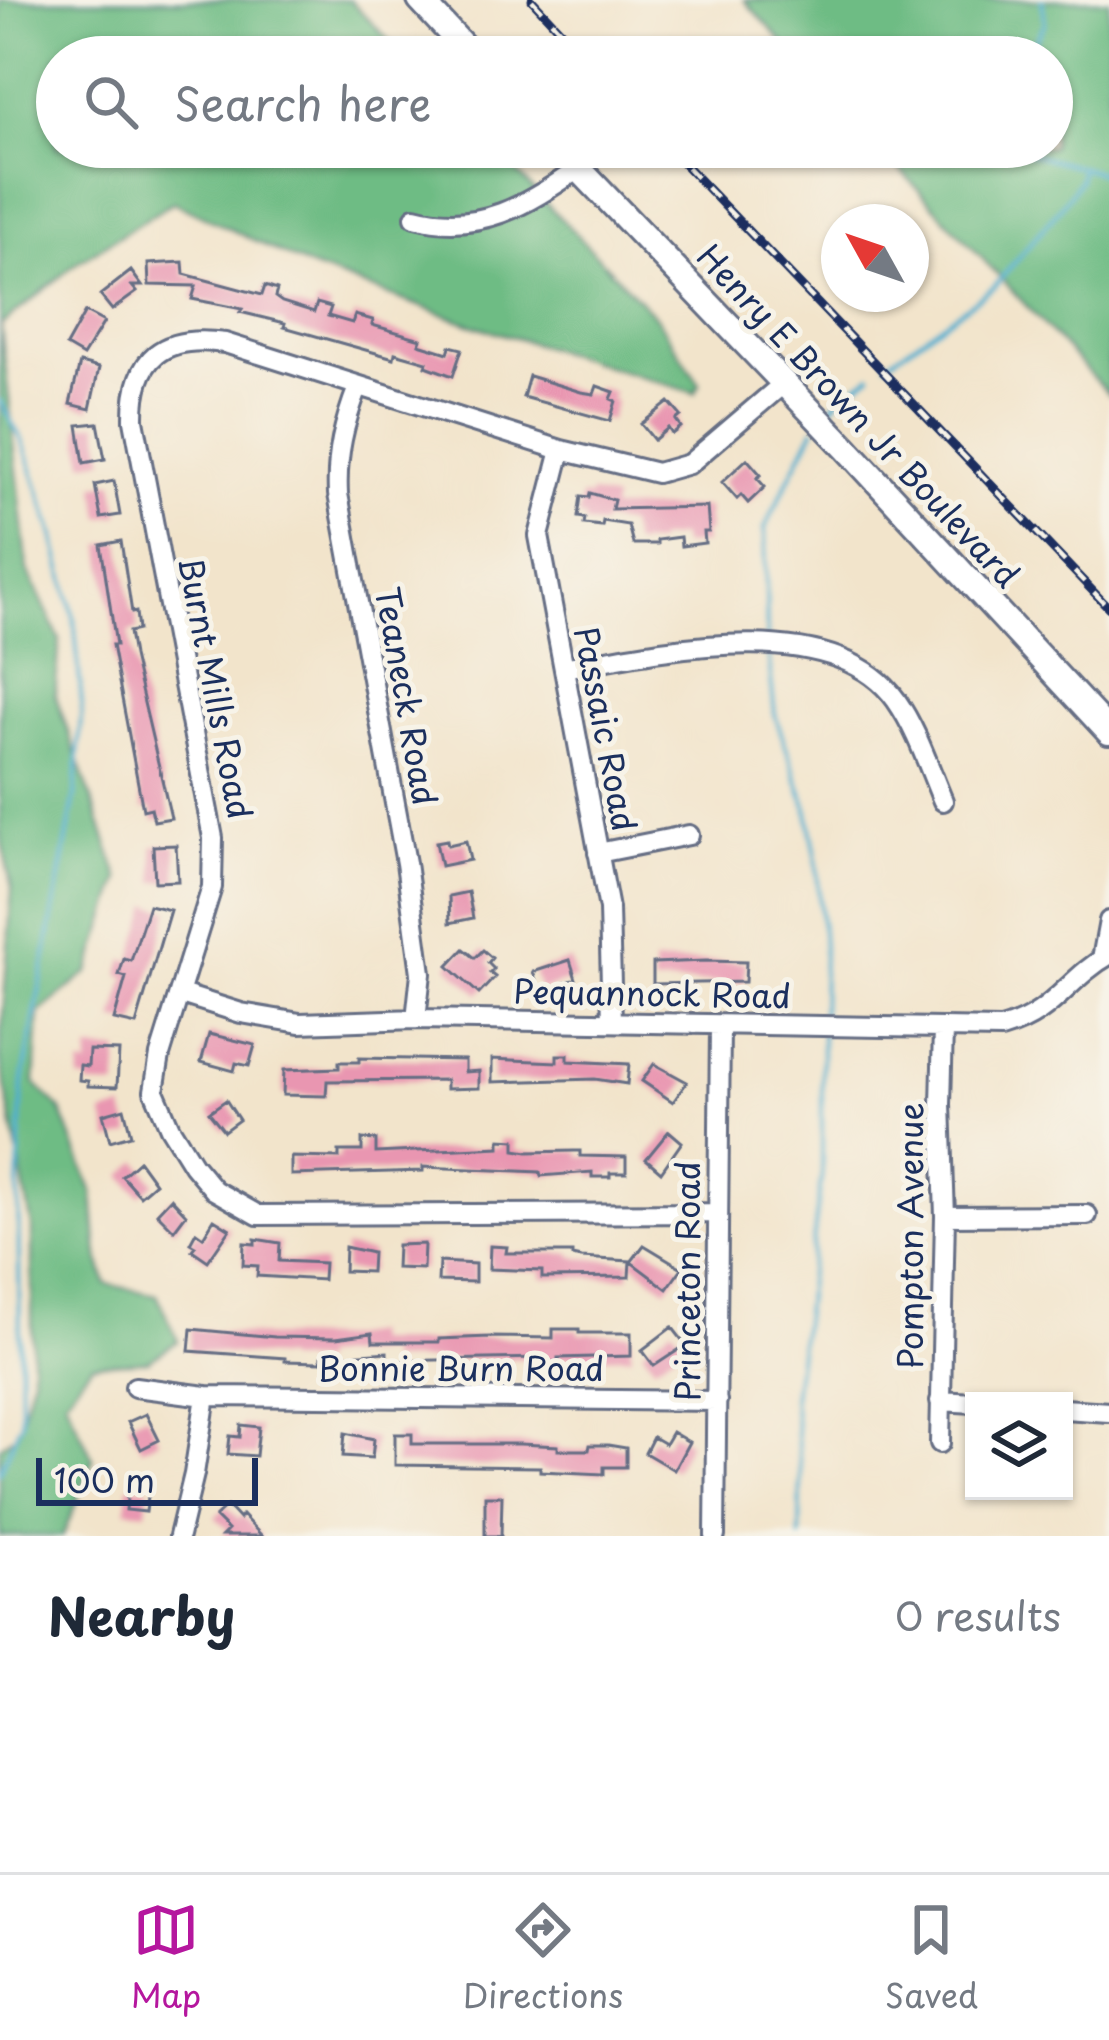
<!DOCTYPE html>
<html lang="en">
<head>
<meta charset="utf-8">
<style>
  body { margin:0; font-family:"Playpen Sans",sans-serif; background:#f2f2f3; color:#1f2937 }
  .controls { position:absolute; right:36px; bottom:36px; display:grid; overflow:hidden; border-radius:0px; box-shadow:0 3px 9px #0004 }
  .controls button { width:108px; height:108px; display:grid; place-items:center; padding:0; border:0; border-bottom:3px solid #e0e1e3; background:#fff; color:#1f2937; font:60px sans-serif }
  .compass { position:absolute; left:821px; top:204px; width:108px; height:108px; border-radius:50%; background:#fff; box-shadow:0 3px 9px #0004; rotate:310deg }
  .scale { position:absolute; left:36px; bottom:30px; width:222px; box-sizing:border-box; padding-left:12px; border:6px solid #1b2f5e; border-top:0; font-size:33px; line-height:42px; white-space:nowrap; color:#1b2f5e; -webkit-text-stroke:9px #f7f3e8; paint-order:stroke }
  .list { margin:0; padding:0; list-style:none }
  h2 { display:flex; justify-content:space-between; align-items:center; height:156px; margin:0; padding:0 48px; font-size:51px }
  h2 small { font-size:39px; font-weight:400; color:#747a83 }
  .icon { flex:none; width:66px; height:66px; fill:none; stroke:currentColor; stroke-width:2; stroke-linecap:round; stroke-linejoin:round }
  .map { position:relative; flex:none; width:1109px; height:1536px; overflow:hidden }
  .search { position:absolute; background:#fff; box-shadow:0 3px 9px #0004; left:36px; right:36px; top:36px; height:132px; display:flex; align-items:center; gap:30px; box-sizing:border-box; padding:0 42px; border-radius:66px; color:#747a83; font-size:45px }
  .sheet { height:336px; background:#fff }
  nav { display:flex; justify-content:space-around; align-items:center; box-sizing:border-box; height:168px; border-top:3px solid #e0e1e3; background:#fff; font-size:33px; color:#747a83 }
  nav a { display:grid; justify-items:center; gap:6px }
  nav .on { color:#b5179e }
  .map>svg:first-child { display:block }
</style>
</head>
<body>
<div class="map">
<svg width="1109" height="1536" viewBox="0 0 1109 1536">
  <rect width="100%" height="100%" fill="#f7f3e8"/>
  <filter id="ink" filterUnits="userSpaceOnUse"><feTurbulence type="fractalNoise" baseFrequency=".00833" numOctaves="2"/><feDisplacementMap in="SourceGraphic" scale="24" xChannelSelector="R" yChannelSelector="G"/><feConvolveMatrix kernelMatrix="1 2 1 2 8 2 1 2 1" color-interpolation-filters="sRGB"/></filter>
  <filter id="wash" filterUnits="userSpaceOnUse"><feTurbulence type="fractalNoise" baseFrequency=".004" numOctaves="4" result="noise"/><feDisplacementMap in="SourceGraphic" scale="48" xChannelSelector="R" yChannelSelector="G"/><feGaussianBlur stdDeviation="2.7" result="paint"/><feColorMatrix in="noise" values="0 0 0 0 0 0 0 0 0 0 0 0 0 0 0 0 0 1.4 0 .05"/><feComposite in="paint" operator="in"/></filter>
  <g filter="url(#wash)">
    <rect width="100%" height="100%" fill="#f2e4cb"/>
    <path fill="#6ebc84" stroke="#447671" stroke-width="3" d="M0 0H350L405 57H57V147H492L656 317 700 384 695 393 473 325 310 267 173 202 78 262 1 325 28 571 60 640 55 694 120 880 89 972 39 1013 35 1084 61 1110 93 1193 98 1255 106 1284 157 1295 178 1341 148 1361 92 1364 65 1399 93 1459 63 1536H0V1446L17 1434 32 1378V1227L0 1058 12 888 0 834Z
      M744 0H1109V395L879 147H1052V57H796Z"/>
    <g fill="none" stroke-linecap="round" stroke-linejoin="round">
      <path stroke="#50afcf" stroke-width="4.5" d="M1026 57 1045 23 1042 0
        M1006 147 1109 175
        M887 363 994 287 1060 208 1080 180 1081 168
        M0 401 23 442 53 532 74 618 82 704 75 795 23 1080 18 1180 21 1422 0 1472
        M825 415 839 398 871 375
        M767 639 765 528 814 429
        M768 651 775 715 807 807 816 855 823 945 822 1023
        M800 1536 801 1475 793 1398 822 1172V1034"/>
    </g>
    <g id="blocks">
      <path fill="#e996b1" d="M183 262 184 274 262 295 265 286 277 290 275 297 282 302 314 312 317 303 331 307 328 316 352 323 355 315 373 320 372 325 421 339 419 344 448 353 450 346 462 349 453 376 426 366 427 362 395 353 394 358 284 327 285 323 240 312 242 309 192 299 196 286 149 285 148 264Z
        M131 271 142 286H132L137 292 112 310 100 295Z
        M85 312 104 322 83 356 66 346Z
        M80 363 99 368 90 409 70 404Z
        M529 376 581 392 594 394 597 386 614 392 611 399 616 401 610 421 523 397Z
        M669 402 681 416 676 420 681 427 672 434 668 428 654 440 641 424Z
        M98 423 105 459 84 463 78 425Z
        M747 459 761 475 757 478 765 487 748 503 741 495 737 499 722 482Z
        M114 481 120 515 101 518 95 485Z
        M590 493 614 500 612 509 707 507 709 532H704L705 543 681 546 680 537 657 540V544H633L628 525 603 521 602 526 584 524 585 518 578 517 581 496 589 497Z
        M121 541 132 613 136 612 138 630 129 632 133 656 171 818 154 821 151 808 143 810 112 645H116L101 545Z
        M447 840 448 845 466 841 470 860 441 866 436 842Z
        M176 845 178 881 155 882 153 846Z
        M468 892 473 918 450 923 449 896Z
        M149 905 170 910 136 1025 114 1020 126 977 119 975 124 959 131 961Z
        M464 949 475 958 483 950 492 958 488 963 494 969 490 973 495 977 479 994 448 966Z
        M570 960 576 979 540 991 533 972Z
        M706 961 746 962 745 982 653 984V963Z
        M209 1034 255 1045 249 1066 236 1063 234 1071 201 1062Z
        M89 1050 119 1051 117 1087 88 1086V1081L79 1080 80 1065 88 1066Z
        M557 1055H568V1061L629 1064 627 1084 595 1079 492 1082V1059L557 1062Z
        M359 1058 465 1060V1072L479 1071V1088L446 1089V1080L327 1081 326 1096 283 1095 284 1070 339 1068V1062H359Z
        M654 1064 687 1082 673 1102 642 1081Z
        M226 1100 239 1120 224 1131 209 1112Z
        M124 1108 131 1135 110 1141 103 1114Z
        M669 1131 682 1142 661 1172 646 1159Z
        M362 1139 376 1140V1153L500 1147V1139L515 1140V1150L528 1152 574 1151H580V1156L626 1157V1173H610V1177H592V1172L541 1176 540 1172 423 1167V1171L291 1175V1157L339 1158V1151H362Z
        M139 1161 155 1183 140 1196 122 1176Z
        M171 1198 186 1214 174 1230 157 1213Z
        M214 1219 230 1229 208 1261 192 1250 195 1246 190 1243 196 1232 203 1237Z
        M255 1239 280 1243 279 1261 324 1263 323 1280 257 1276 258 1266 243 1265 244 1243 255 1244Z
        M424 1244 423 1269 396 1268 397 1245Z
        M644 1245 682 1268 667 1289 631 1262Z
        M490 1246 507 1247 506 1253H572V1256L581 1258 630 1261 629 1277 542 1278V1271L489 1269Z
        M345 1247 372 1253 371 1272 344 1271Z
        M439 1262 475 1264V1282L438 1281Z
        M672 1327 686 1345 654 1366 642 1350Z
        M191 1329 275 1337 336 1338 372 1333 373 1342H439V1339L490 1337 553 1338V1329H579V1333H631V1356L558 1358V1362H540V1358L387 1361V1352L321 1357V1362L285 1361V1358L189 1351Z
        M146 1414 159 1440 141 1449 128 1422Z
        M241 1425 259 1427 256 1456 228 1454 230 1436 240 1437Z
        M672 1432 689 1442 674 1470 645 1453 653 1437 665 1444Z
        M345 1433 374 1439 372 1458 343 1456Z
        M395 1434H412V1444H520L558 1446V1450H589L590 1445H608L626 1448V1467H604V1474L540 1471V1467L395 1465Z
        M128 1486 149 1488 146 1512 126 1510Z
        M485 1496H502L501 1536H485Z
        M227 1506 239 1519 242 1515 262 1536H222L228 1530 215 1517Z"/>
    </g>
  </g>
  <g filter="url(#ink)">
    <use href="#blocks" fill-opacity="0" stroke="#666e84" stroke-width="3"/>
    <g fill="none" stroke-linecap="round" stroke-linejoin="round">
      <g stroke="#666e84" stroke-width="24">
        <path id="minor" d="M415 217C479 234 527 205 578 169
          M358 387C344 423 336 455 338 494L406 863 421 973 416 1019
          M561 450 539 536 609 909 612 1022
          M564 668C655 651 833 611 896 700 917 730 929 768 943 801
          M598 853 689 835
          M1102 959 1109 921
          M181 994 241 1013 300 1023 416 1019 1001 1029C1055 1014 1066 979 1109 955
          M718 1213 258 1215 214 1190 193 1165 170 1128 154 1091 160 1055 212 887 213 838 134 420C133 357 163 334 225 343L561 450 657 473 689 464 784 383
          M945 1216 1087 1215
          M135 1387 206 1396
          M940 1401 974 1403
          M1064 1409 1109 1412
          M940 1443 945 1216 941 1104 943 1029
          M179 1536 194 1474 206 1396 717 1401
          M715 1536 720 1027"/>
      </g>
      <g stroke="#666e84" stroke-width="30">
        <path id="major" d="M420 0 473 57
          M558 147 847 449 1109 732"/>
      </g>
      <use href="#minor" stroke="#fff" stroke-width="18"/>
      <use href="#major" stroke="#fff" stroke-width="24"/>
      <g stroke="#1b2f5e" stroke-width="9">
        <path id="rail" d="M532 0 585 57
          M668 147 1109 608"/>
      </g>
      <use href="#rail" stroke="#f7f3e8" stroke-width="4.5" stroke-dasharray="14" stroke-linecap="butt"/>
    </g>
  </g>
  <g text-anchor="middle" stroke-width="10" stroke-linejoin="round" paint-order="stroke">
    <g font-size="33" fill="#1b2f5e" stroke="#f7f3e8">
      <text transform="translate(858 416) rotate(47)" y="12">Henry E Brown Jr Boulevard</text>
      <text transform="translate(215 688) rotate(79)" y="12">Burnt Mills Road</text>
      <text transform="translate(406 696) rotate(80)" y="12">Teaneck Road</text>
      <text transform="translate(605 729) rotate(79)" y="12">Passaic Road</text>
      <text transform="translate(652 994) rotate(1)" y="12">Pequannock Road</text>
      <text transform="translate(911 1236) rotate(-90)" y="12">Pompton Avenue</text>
      <text transform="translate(688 1281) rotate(-90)" y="12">Princeton Road</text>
      <text x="461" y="1381">Bonnie Burn Road</text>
    </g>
  </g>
</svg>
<div class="controls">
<button><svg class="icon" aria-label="layers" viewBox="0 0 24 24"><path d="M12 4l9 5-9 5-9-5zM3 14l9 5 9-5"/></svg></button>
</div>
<svg class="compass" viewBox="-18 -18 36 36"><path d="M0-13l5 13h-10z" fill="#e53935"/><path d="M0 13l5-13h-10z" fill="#747a83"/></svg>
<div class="scale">100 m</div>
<div class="search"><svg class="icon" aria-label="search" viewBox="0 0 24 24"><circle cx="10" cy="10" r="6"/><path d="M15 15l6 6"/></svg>Search here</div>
</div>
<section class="sheet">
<h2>Nearby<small>0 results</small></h2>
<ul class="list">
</ul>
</section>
<nav>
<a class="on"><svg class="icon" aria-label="map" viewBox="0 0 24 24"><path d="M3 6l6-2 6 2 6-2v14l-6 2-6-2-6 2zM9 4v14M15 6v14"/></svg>Map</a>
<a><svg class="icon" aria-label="directions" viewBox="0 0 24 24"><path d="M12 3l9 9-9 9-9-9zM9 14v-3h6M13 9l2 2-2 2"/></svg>Directions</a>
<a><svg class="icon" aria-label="saved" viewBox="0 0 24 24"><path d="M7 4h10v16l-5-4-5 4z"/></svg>Saved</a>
</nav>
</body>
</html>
